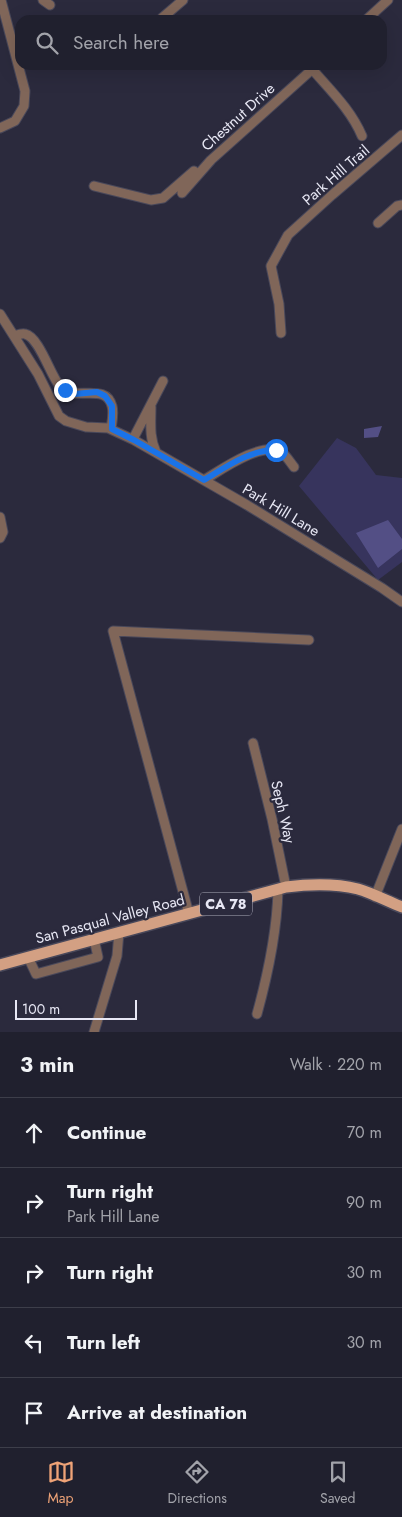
<!DOCTYPE html>
<html lang="en">
<head>
<meta charset="utf-8">
<style>
  body { margin:0; font-family:Jost,sans-serif; background:#282836; color:#f1f3f6 }
  .scale { position:absolute; left:15px; bottom:12px; width:122px; box-sizing:border-box; padding-left:5px; border:2px solid #e7e7f4; border-top:0; font-size:14px; line-height:18px; white-space:nowrap; color:#e7e7f4; -webkit-text-stroke:4px #2b2a3d; paint-order:stroke }
  .stop { position:absolute; width:15px; height:15px; margin:-11px; border:4px solid #1a73e8; border-radius:50%; background:#fff }
  .stop.end { background:#1a73e8; border-color:#fff; box-shadow:0 1px 5px #0008 }
  .list { margin:0; padding:0; list-style:none }
  h2 { display:flex; justify-content:space-between; align-items:center; height:65px; margin:0; padding:0 20px; font-size:21px }
  h2 small { font-size:16px; font-weight:400; color:#a2a3aa }
  .list li { display:grid; grid-template-columns:32px 1fr auto; gap:15px; align-items:center; box-sizing:border-box; height:70px; padding:0 20px; border-top:1px solid #3d3e4a }
  .list b { display:block; font-size:19px; white-space:nowrap }
  .list p { margin:0; font-size:16px; white-space:nowrap; color:#a2a3aa }
  .list em { font-size:16px; font-style:normal; color:#a2a3aa }
  .icon { flex:none; width:28px; height:28px; fill:none; stroke:currentColor; stroke-width:2; stroke-linecap:round; stroke-linejoin:round }
  .map { position:relative; flex:none; width:402px; height:1032px; overflow:hidden }
  .search { position:absolute; background:#20202e; box-shadow:0 5px 20px #0002; left:15px; right:15px; top:15px; height:55px; display:flex; align-items:center; gap:12px; box-sizing:border-box; padding:0 18px; border-radius:15px; color:#a2a3aa; font-size:19px }
  .sheet { height:415px; background:#20202e }
  nav { display:flex; justify-content:space-around; align-items:center; box-sizing:border-box; height:70px; border-top:1px solid #3d3e4a; background:#20202e; font-size:14px; color:#a2a3aa }
  nav a { display:grid; justify-items:center; gap:2px }
  nav .on { color:#efa377 }
  .map>svg:first-child { display:block }
</style>
</head>
<body>
<div class="map">
<svg width="402" height="1032" viewBox="0 0 402 1032">
  <rect width="100%" height="100%" fill="#2b2a3d"/>
  <path fill="#37345d" d="M337 438 356 448 376 475 402 478V562L378 580 299 486Z"/>
  <path fill="#534f85" d="M382 426 378 437 364 438V429Z
    M388 520 402 539V549L378 568 356 533Z"/>
  <g fill="none" stroke-linecap="round" stroke-linejoin="round">
    <g stroke="#49485a" stroke-width="11">
      <path id="minor" d="M43 0 50 5
        M162 18 183 0
        M366 20 388 0
        M312 69C331 91 351 110 362 136
        M0 128 15 121 24 106 25 91 1 0
        M94 186 151 200 163 198 194 171
        M182 193 211 160 317 65
        M378 223 397 206 402 205
        M0 314 38 374 59 416 66 421 86 427 108 428 134 440 247 505 382 588 402 602
        M281 333 279 304 271 266 288 235 332 195 402 135
        M14 336C17 335 22 333 25 334 39 337 50 374 59 385 74 404 105 381 112 406 114 413 112 422 111 429
        M151 407C151 423 149 437 156 452
        M133 439 163 381
        M204 480C221 470 261 441 281 452 286 455 290 462 294 467
        M0 517 3 532 0 538
        M253 743 272 819 286 887
        M375 897 402 829
        M189 914 113 631 309 640
        M28 957 36 974 98 957 94 939
        M257 1014C268 974 277 932 278 890
        M94 1032 117 956 119 932"/>
    </g>
    <g stroke="#49485a" stroke-width="14">
      <path id="major" d="M0 965 286 887C310 884 334 883 358 889 372 893 387 901 402 907"/>
    </g>
    <use href="#minor" stroke="#806659" stroke-width="9"/>
    <use href="#major" stroke="#d3a083" stroke-width="11"/>
  </g>
  <g fill="none" stroke-linecap="round" stroke-linejoin="round">
    <path stroke="#1a73e8" stroke-width="6" d="M65 390 75 394 97 392 105 396 112 406V429L134 440 204 480C226 467 249 450 276 450"/>
  </g>
  <g text-anchor="middle" stroke-width="4.5" stroke-linejoin="round" paint-order="stroke">
    <rect fill="#2b2a3d" stroke="#afaebd" stroke-width="1" x="200" y="892.5" width="52" height="23" rx="4"/>
    <g font-size="14" font-weight="bold" fill="#e7e7f4">
      <text x="226" y="909">CA 78</text>
    </g>
    <g font-size="15" fill="#e7e7f4" stroke="#2b2a3d">
      <text transform="translate(238 117) rotate(-42)" y="5">Chestnut Drive</text>
      <text transform="translate(336 175) rotate(-41)" y="5">Park Hill Trail</text>
      <text transform="translate(281 510) rotate(31)" y="5">Park Hill Lane</text>
      <text transform="translate(283 812) rotate(77)" y="5">Seph Way</text>
      <text transform="translate(110 919) rotate(-15)" y="5">San Pasqual Valley Road</text>
    </g>
  </g>
</svg>
<div class="scale">100 m</div>
<div class="stop" style="left:276px;top:450px"></div>
<div class="stop end" style="left:65px;top:390px"></div>
<div class="search"><svg class="icon" aria-label="search" viewBox="0 0 24 24"><circle cx="10" cy="10" r="6"/><path d="M15 15l6 6"/></svg>Search here</div>
</div>
<section class="sheet">
<h2>3 min<small>Walk · 220 m</small></h2>
<ul class="list">
<li><svg class="icon" aria-label="ahead" viewBox="0 0 24 24"><path d="M12 20V5M6 11l6-6 6 6"/></svg><div><b>Continue</b></div><em>70 m</em></li>
<li><svg class="icon" aria-label="right" viewBox="0 0 24 24"><path d="M7 20v-9h11M14 6l5 5-5 5"/></svg><div><b>Turn right</b><p>Park Hill Lane</p></div><em>90 m</em></li>
<li><svg class="icon" aria-label="right" viewBox="0 0 24 24"><path d="M7 20v-9h11M14 6l5 5-5 5"/></svg><div><b>Turn right</b></div><em>30 m</em></li>
<li><svg class="icon" aria-label="left" viewBox="0 0 24 24"><path d="M17 20v-9H6M10 6l-5 5 5 5"/></svg><div><b>Turn left</b></div><em>30 m</em></li>
<li><svg class="icon" aria-label="arrive" viewBox="0 0 24 24"><path d="M6 21V4h12l-3 4 3 4H6"/></svg><div><b>Arrive at destination</b></div></li>
</ul>
</section>
<nav>
<a class="on"><svg class="icon" aria-label="map" viewBox="0 0 24 24"><path d="M3 6l6-2 6 2 6-2v14l-6 2-6-2-6 2zM9 4v14M15 6v14"/></svg>Map</a>
<a><svg class="icon" aria-label="directions" viewBox="0 0 24 24"><path d="M12 3l9 9-9 9-9-9zM9 14v-3h6M13 9l2 2-2 2"/></svg>Directions</a>
<a><svg class="icon" aria-label="saved" viewBox="0 0 24 24"><path d="M7 4h10v16l-5-4-5 4z"/></svg>Saved</a>
</nav>
</body>
</html>
